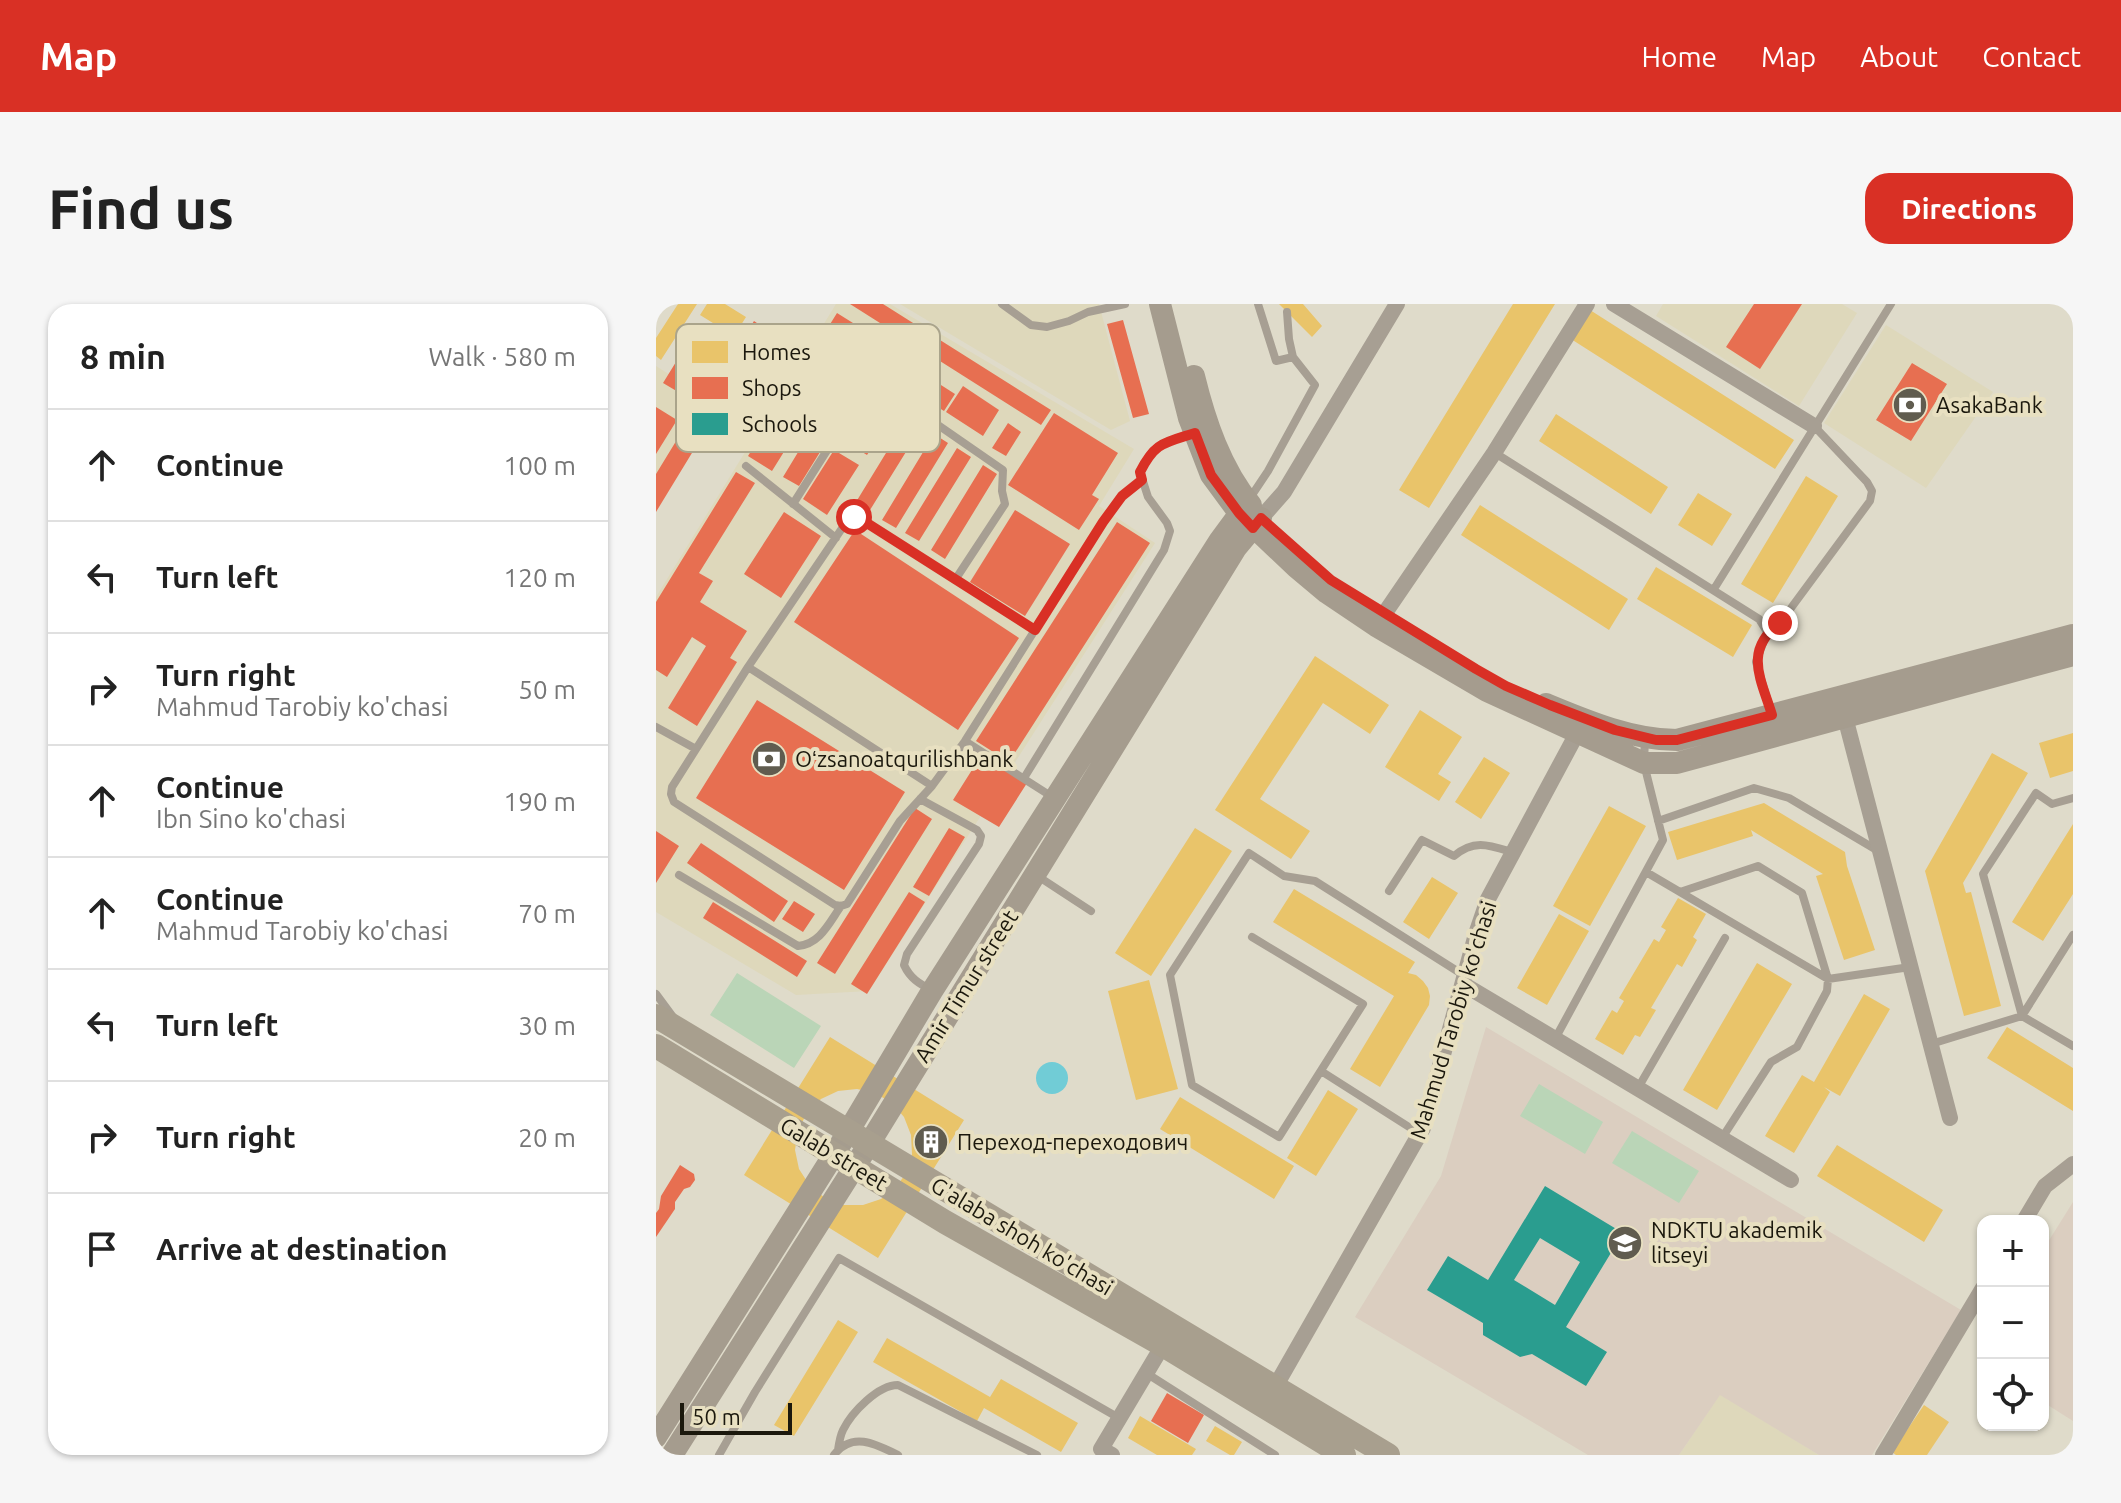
<!DOCTYPE html>
<html lang="en">
<head>
<meta charset="utf-8">
<style>
  body { margin:0; font-family:Ubuntu,sans-serif; background:#f6f6f6; color:#222 }
  .controls { position:absolute; right:24px; bottom:24px; display:grid; overflow:hidden; border-radius:16px; box-shadow:0 2px 6px #0004 }
  .controls button { width:72px; height:72px; display:grid; place-items:center; padding:0; border:0; border-bottom:2px solid #e0e0e0; background:#fff; color:#222; font:40px sans-serif }
  .scale { position:absolute; left:24px; bottom:20px; width:112px; box-sizing:border-box; padding-left:8px; border:4px solid #1b180d; border-top:0; font-size:22px; line-height:28px; white-space:nowrap; color:#1b180d; -webkit-text-stroke:6px #e8e0c1; paint-order:stroke }
  .stop { position:absolute; width:24px; height:24px; margin:-18px; border:6px solid #d93025; border-radius:50%; background:#fff }
  .stop.end { background:#d93025; border-color:#fff; box-shadow:0 2px 8px #0008 }
  .list { margin:0; padding:0; list-style:none }
  h2 { display:flex; justify-content:space-between; align-items:center; height:104px; margin:0; padding:0 32px; font-size:34px }
  h2 small { font-size:26px; font-weight:400; color:#767676 }
  .list li { display:grid; grid-template-columns:52px 1fr auto; gap:24px; align-items:center; box-sizing:border-box; height:112px; padding:0 32px; border-top:2px solid #e0e0e0 }
  .list b { display:block; font-size:30px; white-space:nowrap }
  .list p { margin:0; font-size:26px; white-space:nowrap; color:#767676 }
  .list em { font-size:26px; font-style:normal; color:#767676 }
  .icon { flex:none; width:44px; height:44px; fill:none; stroke:currentColor; stroke-width:2; stroke-linecap:round; stroke-linejoin:round }
  .map { position:relative; flex:none; width:1417px; height:1151px; overflow:hidden; border-radius:24px }
  header { display:flex; align-items:center; gap:48px; box-sizing:border-box; height:112px; padding:0 40px; background:#d93025; color:#fff }
  header strong { font-size:38px }
  nav { display:flex; gap:44px; margin-inline-start:auto; font-size:28px }
  .intro { display:flex; align-items:center; justify-content:space-between; box-sizing:border-box; height:192px; padding:0 48px }
  h1 { margin:0; font-size:56px }
  .button { padding:20px 36px; border-radius:24px; background:#d93025; color:#fff; font-size:28px; font-weight:700 }
  main { display:flex; gap:48px; padding:0 48px }
  aside { flex:1; background:#fff; border-radius:24px; box-shadow:0 2px 6px #0004 }
  .map>svg:first-child { display:block }
</style>
</head>
<body>
<header>
<strong>Map</strong>
<nav><a>Home</a><a>Map</a><a>About</a><a>Contact</a></nav>
</header>
<div class="intro"><h1>Find us</h1><a class="button">Directions</a></div>
<main>
<aside>
<h2>8 min<small>Walk · 580 m</small></h2>
<ul class="list">
<li><svg class="icon" aria-label="ahead" viewBox="0 0 24 24"><path d="M12 20V5M6 11l6-6 6 6"/></svg><div><b>Continue</b></div><em>100 m</em></li>
<li><svg class="icon" aria-label="left" viewBox="0 0 24 24"><path d="M17 20v-9H6M10 6l-5 5 5 5"/></svg><div><b>Turn left</b></div><em>120 m</em></li>
<li><svg class="icon" aria-label="right" viewBox="0 0 24 24"><path d="M7 20v-9h11M14 6l5 5-5 5"/></svg><div><b>Turn right</b><p>Mahmud Tarobiy ko'chasi</p></div><em>50 m</em></li>
<li><svg class="icon" aria-label="ahead" viewBox="0 0 24 24"><path d="M12 20V5M6 11l6-6 6 6"/></svg><div><b>Continue</b><p>Ibn Sino ko'chasi</p></div><em>190 m</em></li>
<li><svg class="icon" aria-label="ahead" viewBox="0 0 24 24"><path d="M12 20V5M6 11l6-6 6 6"/></svg><div><b>Continue</b><p>Mahmud Tarobiy ko'chasi</p></div><em>70 m</em></li>
<li><svg class="icon" aria-label="left" viewBox="0 0 24 24"><path d="M17 20v-9H6M10 6l-5 5 5 5"/></svg><div><b>Turn left</b></div><em>30 m</em></li>
<li><svg class="icon" aria-label="right" viewBox="0 0 24 24"><path d="M7 20v-9h11M14 6l5 5-5 5"/></svg><div><b>Turn right</b></div><em>20 m</em></li>
<li><svg class="icon" aria-label="arrive" viewBox="0 0 24 24"><path d="M6 21V4h12l-3 4 3 4H6"/></svg><div><b>Arrive at destination</b></div></li>
</ul>
</aside>
<div class="map">
<svg width="1417" height="1151" viewBox="0 0 1417 1151">
  <rect width="100%" height="100%" fill="#dfdbca"/>
  <path fill="#ded8bb" d="M180 0H234L478 145 443 202 499 239 213 687 140 691 0 608V293Z
    M244 0H443L474 117 455 126Z
    M1007 0H1186L1201 9 1143 102 1000 12Z
    M1230 21 1337 88 1270 184 1168 119Z
    M0 62 60 100 0 198Z
    M1064 1090 1163 1151H1023Z"/>
  <path fill="#dbcec0" d="M830 723 1305 1006 1216 1151H1163L1064 1091 1023 1151H932L699 1013 785 872Z
    M1417 898V1117L1387 1098V946Z"/>
  <path fill="#bad5b7" d="M81 669 165 722 138 764 54 711Z
    M883 780 947 818 929 850 864 812Z
    M976 827 1043 867 1023 899 956 859Z"/>
  <path fill="#71ccd6" d="M380 774a16 16 0 1 1 32 0a16 16 0 1 1-32 0Z"/>
  <path fill="#e9c46a" fill-rule="evenodd" d="M22 0H41L5 56 0 52V34Z
    M51 0H69L90 13 78 32 44 11Z
    M623 0H647L666 22 656 33Z
    M857 0H899L773 204 743 186Z
    M934 6 1138 136 1119 165 915 35Z
    M900 110 1012 183 995 210 883 137Z
    M1150 172 1182 192 1117 299 1085 280Z
    M1042 189 1076 210 1056 242 1022 221Z
    M824 201 972 295 953 326 805 231Z
    M1000 263 1096 321 1077 353 981 295Z
    M659 352 733 401 714 430 667 399 604 495 654 527 635 555 559 506Z
    M764 406 806 433 782 470 795 478 783 497 729 463Z
    M1417 429V467L1394 474 1383 439Z
    M1336 449 1372 469 1307 579 1310 589 1315 588 1345 702 1308 712 1269 567Z
    M828 453 854 469 825 515 799 498Z
    M1108 499 1189 548 1191 562 1219 646 1188 656 1160 572 1167 570 1095 526 1097 532 1021 556 1012 528Z
    M953 502 990 522 934 622 897 602Z
    M1417 520V590L1387 637 1356 618Z
    M539 524 576 547 495 672 459 649Z
    M776 573 802 589 773 635 747 618Z
    M638 585 759 658 752 669 760 671 767 677 772 684 774 692 773 701 724 783 694 765 738 692 617 618Z
    M1022 594 1050 610 1037 633 1041 636 1026 663 1021 660 995 704 1000 706 984 733 979 731 967 751 939 735 956 706 961 709 968 697 963 694 998 635 1003 638 1010 626 1005 623Z
    M903 610 933 627 891 701 861 684Z
    M1101 659 1136 680 1061 806 1027 786Z
    M493 676 522 785 480 796 452 687Z
    M1208 690 1234 705 1184 792 1168 783 1174 788 1138 849 1109 832 1146 771 1158 778Z
    M1351 723 1417 764V807L1331 754Z
    M174 733 308 816 222 954 88 871ZM201 785 219 789 236 799 248 813 255 831 256 850 251 868 240 883 225 895 207 901H187L169 894 154 882 143 865 139 846 142 826 151 809 165 795 182 787Z
    M672 786 702 805 660 872 631 854Z
    M524 793 638 862 618 895 504 825Z
    M1181 841 1287 906 1268 938 1161 872Z
    M182 1016 202 1028 138 1132 118 1121Z
    M231 1034 334 1093 345 1075 422 1119 405 1148 328 1104 321 1117 217 1058Z
    M1268 1101 1293 1118 1271 1151H1240L1236 1148Z
    M484 1112 540 1145 536 1151H501L472 1134Z
    M559 1122 586 1138 578 1151H574L550 1137Z"/>
  <path fill="#e76f51" d="M194 0H227L395 106 385 121Z
    M1098 0H1146L1104 65 1070 43Z
    M181 9 205 24 116 167 92 152Z
    M467 16 493 110 477 114 451 20Z
    M98 17 113 27 60 110 44 101Z
    M36 32 62 48 34 95 7 79Z
    M207 41 224 51 143 182 127 173Z
    M1256 59 1291 80 1255 137 1220 116Z
    M231 65 256 80 211 151 187 136Z
    M274 74 299 90 288 107 263 91Z
    M307 82 343 106 327 132 290 108Z
    M0 103 21 116 0 150Z
    M398 109 462 149 436 191 443 195 423 226 352 181Z
    M36 111 53 121 0 208V170Z
    M252 113 266 122 214 206 200 198Z
    M352 119 365 128 350 152 336 144Z
    M278 130 292 139 240 224 226 216Z
    M301 144 315 153 263 237 249 229Z
    M178 146 203 161 171 211 147 195Z
    M327 161 341 170 289 255 275 246Z
    M80 168 99 179 43 269 57 277 44 298 91 327 74 354 81 358 41 422 12 404 50 342 36 333 11 373 0 366V298Z
    M359 206 414 240 369 312 314 278Z
    M128 208 165 232 125 294 88 270Z
    M461 218 494 239 353 458 320 437Z
    M199 226 363 334 302 426 138 318Z
    M101 396 249 488 188 586 40 494Z
    M326 450 371 479 343 523 297 496Z
    M259 504 276 515 179 670 161 659Z
    M293 524 309 533 273 592 257 583Z
    M0 527 23 542 0 579Z
    M45 539 132 597 118 618 31 559Z
    M253 588 269 598 211 690 195 680Z
    M138 597 159 610 147 628 126 615Z
    M57 598 151 657 141 673 47 614Z
    M24 861 38 870 39 876 34 883 28 885 19 898V905L0 933V909L3 905 5 892Z
    M511 1089 548 1111 532 1139 495 1117Z"/>
  <path fill="#2a9d8f" fill-rule="evenodd" d="M889 882 967 929 910 1023 951 1048 930 1082 876 1050 864 1053 827 1031V1019L771 986 792 952 832 976ZM884 934 924 958 899 1001 858 976Z"/>
  <g fill="none" stroke-linecap="round" stroke-linejoin="round">
    <path stroke="#a79f93" stroke-width="8" d="M346 0 375 21 391 23 413 17 432 8 469 0
      M602 0 620 57 637 53
      M214 31C231 45 252 57 263 76L256 103 347 166 346 187 349 200 299 276
      M839 149 1103 315 1111 328 1100 358 1116 411
      M90 162 180 234
      M594 194 612 167 659 81 637 53 633 35 631 8
      M137 200 234 47
      M1058 285 1235 0
      M379 326 203 214H193L92 363 16 483 15 490 18 498 179 601 185 602 191 600 244 517 276 482 309 437 447 218 466 192 486 176
      M1111 328 1124 319 1214 197 1216 187 1211 178 1158 122
      M92 363 276 482
      M0 423 40 445
      M309 437 398 494
      M368 474 508 246 514 227 511 219 492 193 484 168C499 138 507 139 538 129
      M1417 494 1396 500 1380 489 1327 570 1366 712 1417 742
      M264 495 321 526 325 532 323 540 251 650 248 661C254 674 263 680 276 686
      M1002 517 1098 484 1133 494 1224 548
      M990 568 1172 675 1254 663
      M23 571 142 642C164 640 173 619 185 602
      M380 571 435 607
      M733 587 766 536 798 552C818 535 833 541 856 548
      M1024 588 1102 562 1146 589 1172 675 1171 687 1141 743 1115 758 1066 834
      M596 633 707 700 623 833 536 781 514 671 593 549 628 572 659 577 809 672
      M0 690 17 713
      M899 735 1007 536 991 472 988 459 989 434
      M1275 740 1366 712 1417 631
      M665 767 764 830
      M982 784 1069 634
      M490 1069 619 1151
      M182 1146C183 1139 184 1132 187 1126 196 1108 222 1081 242 1081L381 1151
      M63 1151 99 1088 183 954 463 1114
      M178 1151C196 1127 220 1140 242 1151"/>
    <path stroke="#a79f93" stroke-width="16" d="M958 0 1158 122
      M605 214 628 188 741 0
      M720 322 838 149 931 0
      M1189 413 1294 814
      M807 680 1135 876
      M1368 917 1389 882 1417 860
      M619 1083 767 824 820 630 832 595 926 420
      M456 1151 445 1145 507 1041
      M1227 1151 1327 984"/>
    <path stroke="#a59c8e" stroke-width="22" d="M504 0 533 114 555 171 583 209 640 263 671 289 720 322 831 387 988 459H1021L1417 351
      M538 72C549 117 565 165 595 201
      M890 400C931 417 976 436 1021 436L1417 331
      M0 1133 192 828 276 687 564 236 592 198
      M16 1151 213 840 580 244 605 214"/>
    <path stroke="#a89f8e" stroke-width="24" d="M0 712 732 1151
      M0 742 289 918 507 1041 688 1151"/>
  </g>
  <g fill="none" stroke-linecap="round" stroke-linejoin="round">
    <path stroke="#d93025" stroke-width="10" d="M198 213 203 214 379 326 447 218 466 192 486 176 484 168C499 138 508 139 539 129L555 171 583 209 597 224 605 214 675 276 820 365 850 382 894 401 959 426 1000 436H1021L1116 411C1105 375 1087 346 1124 319"/>
  </g>
  <defs>
    <g id="bank-disc" transform="scale(1.8)"><circle r="9.5" fill="#605c4f" stroke="#e8e0c1"/><path d="M-6-4H6V4H-6ZM0-2.3a2.3 2.3 0 1 0 0 4.6a2.3 2.3 0 1 0 0-4.6Z" fill="#fff"/></g>
    <g id="building-disc" transform="scale(1.8)"><circle r="9.5" fill="#605c4f" stroke="#e8e0c1"/><path d="M-4-6H4V6H1V3H-1V6H-4ZM-2.5-4.3h1.7v1.8h-1.7ZM.8-4.3h1.7v1.8H.8ZM-2.5-1h1.7V.8h-1.7ZM.8-1h1.7V.8H.8Z" fill="#fff"/></g>
    <g id="university-disc" transform="scale(1.8)"><circle r="9.5" fill="#605c4f" stroke="#e8e0c1"/><path d="M0-5L7-2L0 1L-7-2ZM-4 1L0 2.5L4 1V4Q0 6-4 4Z" fill="#fff"/></g>
  </defs>
  <g fill-rule="evenodd">
    <use href="#bank-disc" x="1254" y="101"/>
    <use href="#bank-disc" x="113" y="455"/>
    <use href="#building-disc" x="275" y="838"/>
    <use href="#university-disc" x="969" y="939"/>
  </g>
  <g text-anchor="middle" stroke-width="8" stroke-linejoin="round" paint-order="stroke">
    <g font-size="22" fill="#1b180d" stroke="#e8e0c1" text-anchor="start">
      <text x="1280" y="109">AsakaBank</text>
      <text x="139" y="463">Oʻzsanoatqurilishbank</text>
      <text x="301" y="846">Переход-переходович</text>
      <text x="995" y="934">NDKTU akademik<tspan x="995" dy="25">litseyi</tspan></text>
    </g>
    <g font-size="22" fill="#1b180d" stroke="#e8e0c1">
      <text transform="translate(310 682) rotate(-58)" y="8">Amir Timur street</text>
      <text transform="translate(797 716) rotate(-73)" y="8">Mahmud Tarobiy ko'chasi</text>
      <text transform="translate(178 850) rotate(31)" y="8">Galab street</text>
      <text transform="translate(366 932) rotate(31)" y="8">G'alaba shoh ko'chasi</text>
    </g>
  </g>
  <rect x="20" y="20" width="264" height="128" rx="12" fill="#e8e0c1" stroke="#aaa48b" stroke-width="2"/>
  <rect x="36" y="37" width="36" height="22" fill="#e9c46a"/>
  <rect x="36" y="73" width="36" height="22" fill="#e76f51"/>
  <rect x="36" y="109" width="36" height="22" fill="#2a9d8f"/>
  <g font-size="22" fill="#1b180d">
    <text x="86" y="56">Homes</text>
    <text x="86" y="92">Shops</text>
    <text x="86" y="128">Schools</text>
  </g>
</svg>
<div class="controls">
<button>+</button>
<button>−</button>
<button><svg class="icon" aria-label="locate" viewBox="0 0 24 24"><circle cx="12" cy="12" r="6"/><path d="M12 2v4M12 18v4M2 12h4M18 12h4"/></svg></button>
</div>
<div class="scale">50 m</div>
<div class="stop" style="left:198px;top:213px"></div>
<div class="stop end" style="left:1124px;top:319px"></div>
</div>
</main>
</body>
</html>
